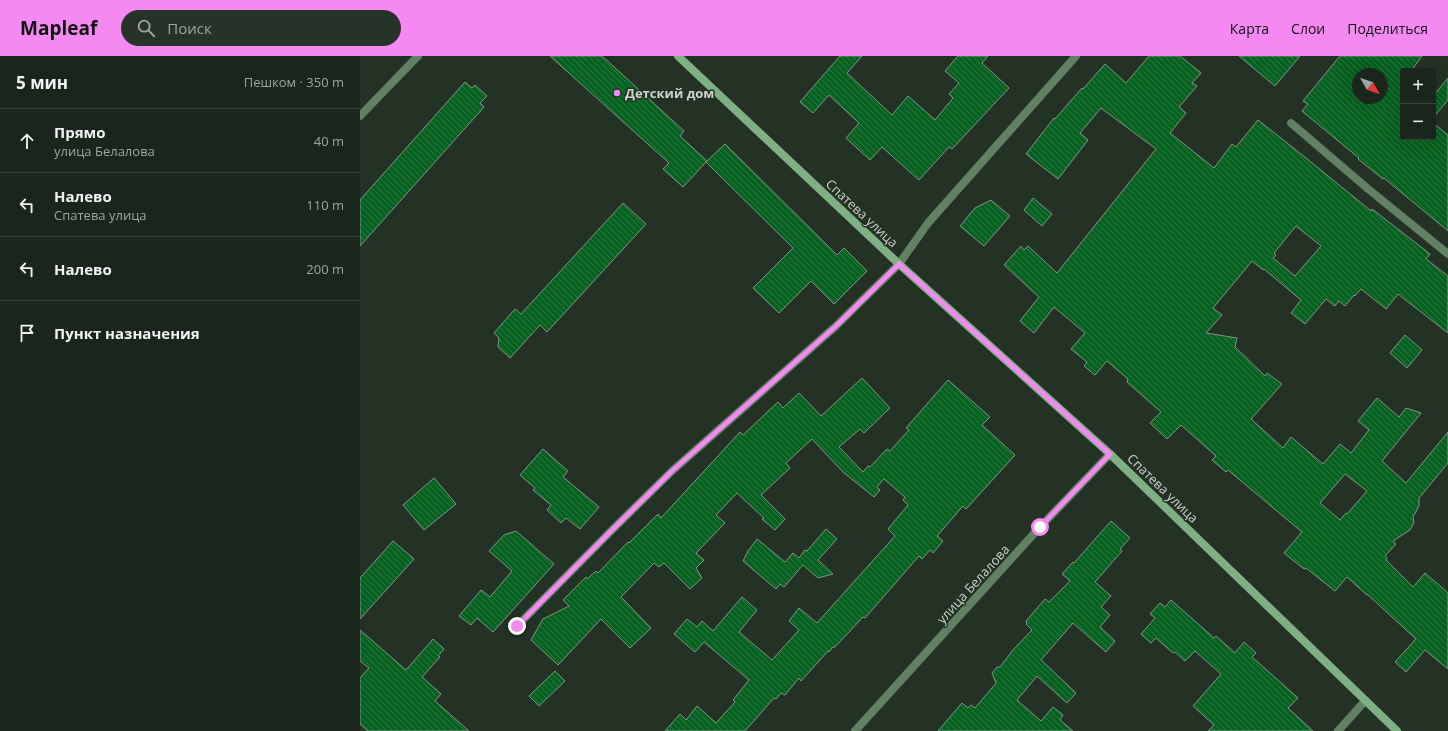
<!DOCTYPE html>
<html lang="ru">
<head>
<meta charset="utf-8">
<style>
  body { margin:0; font-family:"Open Sans",sans-serif; background:#273228; color:#f1f3f6 }
  .controls { position:absolute; right:12px; top:12px; display:grid; overflow:hidden; border-radius:4px; box-shadow:0 4px 16px #0002 }
  .controls button { width:36px; height:36px; display:grid; place-items:center; padding:0; border:0; border-bottom:1px solid #38433a; background:#1a261b; color:#f1f3f6; font:20px sans-serif }
  .compass { position:absolute; left:992px; top:12px; width:36px; height:36px; border-radius:50%; background:#1a261b; box-shadow:0 4px 16px #0002; rotate:130deg }
  .stop { position:absolute; width:12px; height:12px; margin:-9px; border:3px solid #f389f1; border-radius:50%; background:#fff }
  .stop.end { background:#f389f1; border-color:#fff; box-shadow:0 1px 4px #0008 }
  .list { margin:0; padding:0; list-style:none }
  h2 { display:flex; justify-content:space-between; align-items:center; height:52px; margin:0; padding:0 16px; font-size:17px }
  h2 small { font-size:13px; font-weight:400; color:#9fa5a3 }
  .list li { display:grid; grid-template-columns:26px 1fr auto; gap:12px; align-items:center; box-sizing:border-box; height:64px; padding:0 16px; border-top:1px solid #38433a }
  .list b { display:block; font-size:15px; white-space:nowrap }
  .list p { margin:0; font-size:13px; white-space:nowrap; color:#9fa5a3 }
  .list em { font-size:13px; font-style:normal; color:#9fa5a3 }
  .icon { flex:none; width:22px; height:22px; fill:none; stroke:currentColor; stroke-width:2; stroke-linecap:round; stroke-linejoin:round }
  .map { position:relative; flex:none; width:1088px; height:675px; overflow:hidden }
  header { display:flex; align-items:center; gap:24px; box-sizing:border-box; height:56px; padding:0 20px; background:#f389f1; color:#111 }
  header strong { font-size:19px }
  nav { display:flex; gap:22px; margin-inline-start:auto; font-size:14px }
  .search { width:280px; height:36px; background:#273228; display:flex; align-items:center; gap:10px; box-sizing:border-box; padding:0 14px; border-radius:22px; color:#9fa5a3; font-size:15px }
  main { display:flex }
  aside { flex:1; background:#1a261b }
  .map>svg:first-child { display:block }
</style>
</head>
<body>
<header>
<strong>Mapleaf</strong>
<div class="search"><svg class="icon" aria-label="search" viewBox="0 0 24 24"><circle cx="10" cy="10" r="6"/><path d="M15 15l6 6"/></svg>Поиск</div>
<nav><a>Карта</a><a>Слои</a><a>Поделиться</a></nav>
</header>
<main>
<aside>
<h2>5 мин<small>Пешком · 350 m</small></h2>
<ul class="list">
<li><svg class="icon" aria-label="ahead" viewBox="0 0 24 24"><path d="M12 20V5M6 11l6-6 6 6"/></svg><div><b>Прямо</b><p>улица Белалова</p></div><em>40 m</em></li>
<li><svg class="icon" aria-label="left" viewBox="0 0 24 24"><path d="M17 20v-9H6M10 6l-5 5 5 5"/></svg><div><b>Налево</b><p>Спатева улица</p></div><em>110 m</em></li>
<li><svg class="icon" aria-label="left" viewBox="0 0 24 24"><path d="M17 20v-9H6M10 6l-5 5 5 5"/></svg><div><b>Налево</b></div><em>200 m</em></li>
<li><svg class="icon" aria-label="arrive" viewBox="0 0 24 24"><path d="M6 21V4h12l-3 4 3 4H6"/></svg><div><b>Пункт назначения</b></div></li>
</ul>
</aside>
<div class="map">
<svg width="1088" height="675" viewBox="0 0 1088 675">
  <defs>
    <pattern id="building-back-hatch" width="6" height="6" patternUnits="userSpaceOnUse"><rect width="6" height="6" fill="#076120"/><path d="M-1 5l2 2M0 0l6 6M5-1l2 2" fill="none" stroke="#2a773f"/></pattern>
  </defs>
  <rect width="100%" height="100%" fill="#233224"/>
  <path fill="url(#building-back-hatch)" stroke="#839684" fill-rule="evenodd" d="M190 0H242L324 75 320 80 347 105 323 131 303 113 309 107Z
    M480 0H502L487 17 532 59 548 40 575 64 593 42 589 38 599 27 585 15 598 0H628L622 7 649 32 592 93 589 91 559 124 522 91 510 104 486 82 499 67 469 39 453 57 440 46Z
    M789 0H820L841 17 832 27 837 30 819 51 826 57 810 77 854 112 872 88 876 91 898 64 946 102 1011 155 1012 153 1070 198 1066 203 1088 220V277L1038 238 1026 253 1001 233 995 240 994 239 985 250 979 245 975 250 966 243 945 268 931 257 941 244 904 213 903 214 892 205 853 252 862 259 846 277 877 282 875 291 905 320 907 317 922 328 891 363 923 392 931 381 963 408 980 388 991 397 1009 374 998 365 1017 342 1039 361 1046 352 1061 357 1022 405 1046 427 1088 376V407L1059 442V450L1053 461 1054 467 1050 474 1033 485 1036 488 1025 500 1027 502 1026 504 1053 531 1065 517 1088 537V613L1065 594 1046 616 1035 606 1056 583 1007 538V539L987 521 975 535 946 512 944 513 924 497 942 476 868 414 866 416 852 404 856 400 821 369 807 383 790 367 801 356 767 326 768 323 747 305 735 319 724 310 727 306 711 293 725 277 694 251 674 277 660 265 679 241 644 209 661 190 664 194 668 190 697 217 796 93 741 52 720 77 728 84 698 123 666 98 694 62 695 63 722 32 723 33 745 8 766 27ZM936 170 961 190 935 220 913 202 916 199 914 197ZM985 418 1007 435 987 458 986 457 980 464 960 447Z
    M879 0H940L915 30Z
    M980 0H1062L1051 15H1043V81H1073V67L1088 79V175L1024 122 1023 123 998 103 999 102 942 55 948 48 943 45ZM998 18H1022V42H998Z
    M1088 22V44L1073 62V40Z
    M105 26 112 32 115 29 127 40 120 47 124 51 0 190V144Z
    M365 88 477 199 484 192 507 215 474 248 451 225 419 257 393 232 433 192 346 106Z
    M673 142 692 158 682 170 664 154Z
    M631 144 650 160 624 190 600 170 615 152Z
    M263 147 286 168 187 276 180 269 150 302 138 291 139 282 134 277 155 253 161 258Z
    M1045 279 1062 294 1047 312 1030 297Z
    M502 322 530 352 504 377 500 373 479 391 503 416 508 410 510 411 527 393 530 395 549 374 546 372 588 324 630 361 622 369 655 399 606 453 603 450 577 480 583 485 573 497 570 494 562 503 559 500 505 562 503 561 475 591H473L469 596 468 595 441 625 439 622 425 639 421 637 416 643 414 642 385 675H305L320 658 326 664 337 650 356 667 375 646 373 644 389 624 344 586 335 596 314 578 327 563 337 571 342 565 353 575 382 541 397 554 379 576 412 604 439 574 429 565 439 552 457 567 535 480 528 473 548 449 543 444 545 441 524 423 517 431 520 434 514 441 483 416 452 383 426 407 430 412 401 439 425 463 415 474 402 463 404 462 377 437 356 459 365 467 336 497 344 504 336 512 342 522 330 533 304 507 299 511 294 507 261 541 291 572 270 592 241 563 198 609 171 584 183 563 209 550 203 544 226 521 227 523 236 515 238 517 268 486 269 487 298 458 301 462 380 376 383 379 418 346 423 352 439 337 461 360Z
    M183 393 208 415 203 421 239 451 220 473 206 462 201 467 187 454 191 449 173 434 175 432 160 419Z
    M74 422 96 448 64 474 43 449Z
    M751 465 770 482 760 493 762 495 735 526 751 540 741 551 750 559 740 571 755 585 746 596 713 567 681 604 716 637 707 647 677 620 657 644 681 665 693 651 703 659 700 664 713 675H578L602 647 608 652 611 649 615 652 636 627 632 617 637 611H640L653 594 672 574 666 568 667 567 666 565 685 543 689 546 710 525 702 518 713 506 714 507Z
    M466 473 477 483 458 504 473 518 458 522 443 509 424 531 420 528 416 533 383 505 388 495 397 483 425 506 433 497 439 502 445 494 447 495Z
    M156 475 194 508 133 576 117 562 111 569 99 560 121 534 130 541 152 515 129 495 144 479Z
    M33 485 54 503 0 563V522Z
    M811 544 854 582 856 580 875 597 884 586 896 597 892 601 938 642 928 652 953 675H848L854 669 833 650 861 618 835 595 825 605 815 596 813 597 796 582 791 587 781 578 795 562 790 558 800 547 805 551Z
    M0 574 46 614 73 583 84 593 78 600 80 601 62 621 81 638 75 645 109 675H8L0 668V622L9 612 0 605Z
    M195 615 205 625 179 650 169 640Z"/>
  <g fill="none" stroke-linecap="round" stroke-linejoin="round">
    <path stroke="#628164" stroke-width="8" d="M0 60 58 0
      M931 67 1007 132 1088 198
      M157 570 252 474 312 415 476 270 539 208 568 167 716 0
      M495 675 680 471 750 398
      M978 675 1005 645"/>
    <path stroke="#7eb082" stroke-width="8" d="M318 0 539 208 750 398 1037 675"/>
  </g>
  <g fill="none" stroke-linecap="round" stroke-linejoin="round">
    <path stroke="#f389f1" stroke-width="5" d="M157 570 252 474 312 415 476 270 539 208 750 398 680 471"/>
  </g>
  <circle fill="#f389f1" stroke="#233224" stroke-width="1.5" cx="257" cy="37" r="4"/>
  <g text-anchor="middle" stroke-width="3" stroke-linejoin="round" paint-order="stroke">
    <g font-size="13" font-weight="bold" fill="#cbd4cb" stroke="#233224" text-anchor="start">
      <text x="265" y="42">Детский дом</text>
    </g>
    <g font-size="13" fill="#cbd4cb" stroke="#233224">
      <text transform="translate(502 157) rotate(43)" y="5">Спатева улица</text>
      <text transform="translate(803 432) rotate(44)" y="5">Спатева улица</text>
      <text transform="translate(613 528) rotate(-48)" y="5">улица Белалова</text>
    </g>
  </g>
</svg>
<div class="controls">
<button>+</button>
<button>−</button>
</div>
<svg class="compass" viewBox="-18 -18 36 36"><path d="M0-13l5 13h-10z" fill="#e53935"/><path d="M0 13l5-13h-10z" fill="#9fa5a3"/></svg>
<div class="stop" style="left:680px;top:471px"></div>
<div class="stop end" style="left:157px;top:570px"></div>
</div>
</main>
</body>
</html>
